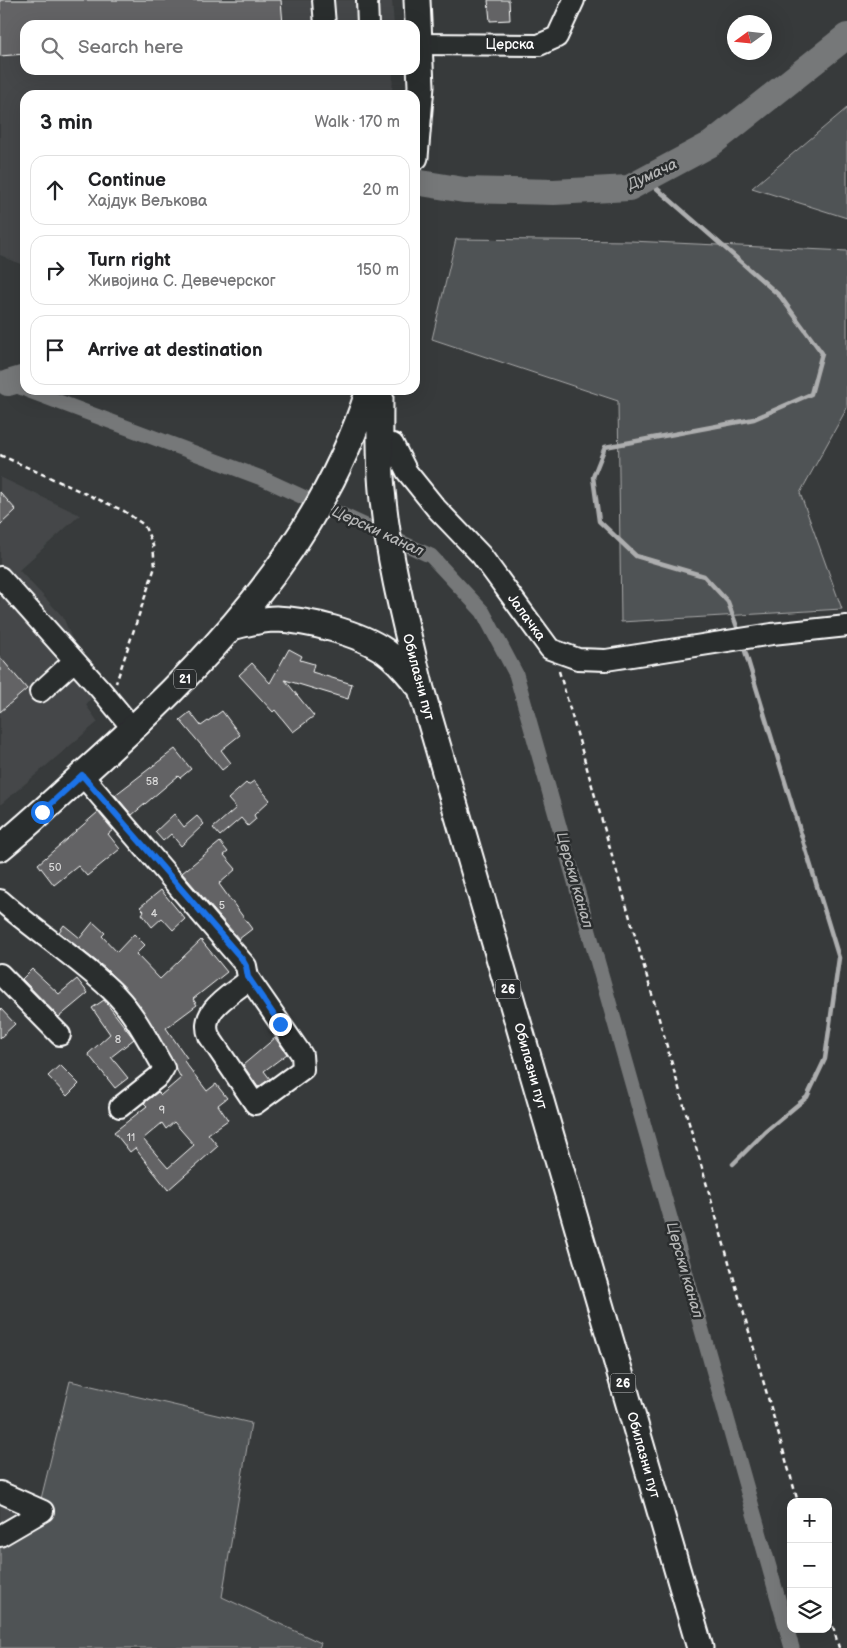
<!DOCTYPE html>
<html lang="en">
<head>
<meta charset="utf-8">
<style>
  body { margin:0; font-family:"Balsamiq Sans",sans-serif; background:#f6f6f6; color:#202124 }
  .controls { position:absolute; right:15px; bottom:15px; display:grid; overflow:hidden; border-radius:10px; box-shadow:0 5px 20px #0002 }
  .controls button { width:45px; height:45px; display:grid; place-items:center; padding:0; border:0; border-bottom:1px solid #e0e0e0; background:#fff; color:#202124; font:25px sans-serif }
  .compass { position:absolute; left:727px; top:15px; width:45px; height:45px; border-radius:50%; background:#fff; box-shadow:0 5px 20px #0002; rotate:255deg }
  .stop { position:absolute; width:15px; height:15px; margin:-11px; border:4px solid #1a73e8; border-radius:50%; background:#fff }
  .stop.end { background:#1a73e8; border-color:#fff; box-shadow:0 1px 5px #0008 }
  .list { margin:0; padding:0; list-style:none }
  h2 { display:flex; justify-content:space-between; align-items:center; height:65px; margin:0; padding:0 20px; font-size:21px }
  h2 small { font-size:16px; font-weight:400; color:#757577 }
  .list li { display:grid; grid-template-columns:32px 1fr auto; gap:15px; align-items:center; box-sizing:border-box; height:70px; margin:0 10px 10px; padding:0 10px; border:1px solid #e0e0e0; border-radius:15px }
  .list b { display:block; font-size:19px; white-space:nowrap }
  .list p { margin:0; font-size:16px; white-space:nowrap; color:#757577 }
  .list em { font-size:16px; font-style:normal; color:#757577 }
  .icon { flex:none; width:28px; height:28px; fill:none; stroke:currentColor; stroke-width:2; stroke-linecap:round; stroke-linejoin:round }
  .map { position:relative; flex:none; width:847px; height:1648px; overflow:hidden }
  .search { position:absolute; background:#fff; box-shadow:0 5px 20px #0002; left:20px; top:20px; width:400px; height:55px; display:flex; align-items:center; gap:12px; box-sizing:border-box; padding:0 18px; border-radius:15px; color:#757577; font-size:19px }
  .panel { position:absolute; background:#fff; box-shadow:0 5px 20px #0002; left:20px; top:90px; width:400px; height:305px; border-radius:15px }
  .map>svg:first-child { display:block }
</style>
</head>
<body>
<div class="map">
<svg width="847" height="1648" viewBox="0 0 847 1648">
  <rect width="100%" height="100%" fill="#373a3b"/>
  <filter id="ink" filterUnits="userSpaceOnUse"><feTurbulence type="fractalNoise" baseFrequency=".02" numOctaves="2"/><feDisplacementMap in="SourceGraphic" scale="10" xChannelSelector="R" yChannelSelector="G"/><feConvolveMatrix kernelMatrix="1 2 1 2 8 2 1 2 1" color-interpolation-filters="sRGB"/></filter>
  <g filter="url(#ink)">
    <path fill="#444748" d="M0 0H392L394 25H25V70H393L392 95H25V266L0 255Z
      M0 477 80 515 19 570 63 617 77 651 105 680 86 705 98 722 0 805Z
      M0 1487 40 1503 0 1543Z"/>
    <path fill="#505354" stroke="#a8a9aa" d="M847 108V218L752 188Z
      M456 239 631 241 847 251V408L800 493 842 609 621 622 618 401 432 339Z
      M70 1381 251 1423 222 1597 321 1643 319 1648H0V1543L40 1503Z"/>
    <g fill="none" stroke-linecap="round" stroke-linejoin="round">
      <path stroke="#adaeaf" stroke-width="4.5" d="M646 179 780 296 822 353 811 394 754 419 605 447 593 477 599 521 636 556 704 576 728 602 737 627
        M733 1164 765 1132 807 1097 825 1059 839 958 745 651"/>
      <path stroke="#767879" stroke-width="15" d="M0 379 25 389
        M27 390 264 479 431 556 483 612 516 674 792 1648"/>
      <path stroke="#767879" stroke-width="26" d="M415 182 464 190 554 192 629 188 711 144 847 36
        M8 383 25 378"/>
    </g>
    <path fill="#636465" stroke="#fff" fill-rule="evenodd" d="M0 0H281L283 25H25V54L0 56Z
      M488 0H509L510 20 490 21Z
      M0 492 16 510 0 525Z
      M289 649 302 656 300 660 314 664 312 672 352 684 348 699 285 680 314 716 293 732 275 710 273 712 239 675 252 663 270 683Z
      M0 657 27 689 0 712Z
      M222 711 240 735 221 750 231 763 222 770 180 720 190 712 201 726Z
      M175 749 191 769 180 778 178 776 132 815 115 795Z
      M254 781 270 800 254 815 256 819 248 826 241 818 220 836 213 828 236 808 228 799 246 783 248 785Z
      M98 812 113 830 108 834 120 849 87 876 78 866 54 885 38 864Z
      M174 814 184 827 197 816 204 824 181 846 171 834 163 841 155 832Z
      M220 842 228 852 224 855 236 869 219 884 252 929 239 939 182 873Z
      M161 890 185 919 173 930 162 918 152 927 142 914 144 911 140 907Z
      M93 922 105 933 102 936 117 952 134 934 145 945 136 954 160 979 201 940 227 972 193 999 197 1005 166 1028 187 1058 184 1061 207 1091 216 1084 227 1098 218 1105 228 1120 208 1134 218 1146 168 1190 135 1148 130 1152 114 1132 147 1106 144 1103 158 1092 161 1095 181 1078 156 1031 135 999 105 968 59 932 64 925 80 938ZM174 1122 194 1145 168 1168 143 1139 162 1123 166 1129Z
      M32 969 59 994 77 979 88 993 59 1017 22 979Z
      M104 1000 134 1039 111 1057 128 1078 115 1088 88 1054 110 1034 92 1008Z
      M0 1008 15 1024 0 1038Z
      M275 1038 287 1054 264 1071 270 1079 258 1087 243 1065Z
      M60 1065 79 1084 67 1096 48 1076Z"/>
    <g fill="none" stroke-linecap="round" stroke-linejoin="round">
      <g stroke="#fff" stroke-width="24">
        <path id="minor" d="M323 0 325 25
          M367 0 368 25
          M415 44 539 45 557 37 574 0
          M393 444 407 472 436 508 481 555 550 649 578 659 606 660 772 634 847 626
          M0 577 100 689 134 730
          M40 692 74 661
          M82 775 246 966 248 977 246 982C229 996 199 1011 209 1036L255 1104 303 1069 302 1055 248 977
          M0 900C35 931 76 957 110 989 134 1011 148 1041 164 1068L159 1076 120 1107
          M0 974 60 1035
          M0 1492 43 1511
          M0 1536 43 1511"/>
      </g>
      <g stroke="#fff" stroke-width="29">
        <path id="major" d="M415 157 421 86 417 0
          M380 390C380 423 379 457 382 490 388 557 405 623 421 689L700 1648
          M235 626C248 623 262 619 276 619 308 620 359 633 385 651 398 660 407 672 417 684
          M0 848C28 825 55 800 82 775 205 665 317 552 369 390"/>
      </g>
      <path stroke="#fff" stroke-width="2.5" stroke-dasharray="5 4" stroke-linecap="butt" d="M0 455 124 511 144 525 153 545 155 567 116 683
        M559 671 798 1502
        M828 1609 839 1648"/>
      <use href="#minor" stroke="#2a2d2e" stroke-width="20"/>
      <use href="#major" stroke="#2a2d2e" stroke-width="25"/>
    </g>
  </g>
  <g fill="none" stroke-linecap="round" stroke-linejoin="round" filter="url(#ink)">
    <path stroke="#1a73e8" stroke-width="6" d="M42 812 82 775 242 959 246 966 248 977 280 1024"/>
  </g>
  <g text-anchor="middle" stroke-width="5" stroke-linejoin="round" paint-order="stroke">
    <g font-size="11" fill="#d8d8d8">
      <text x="152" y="785">58</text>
      <text x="55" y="871">50</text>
      <text x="222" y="909">5</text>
      <text x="154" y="917">4</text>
      <text x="118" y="1043">8</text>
      <text x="162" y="1114">9</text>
      <text x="131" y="1141">11</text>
    </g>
    <g fill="#2a2d2e" stroke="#bfc0c0" stroke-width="1">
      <rect x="174" y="669.5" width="22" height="19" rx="4"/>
      <rect x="495.5" y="979.5" width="25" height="19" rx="4"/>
      <rect x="610.5" y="1373.5" width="25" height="19" rx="4"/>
    </g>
    <g font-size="12" font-weight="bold" fill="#fff">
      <text x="185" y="683">21</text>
      <text x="508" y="993">26</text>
      <text x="623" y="1387">26</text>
    </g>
    <g font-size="14" fill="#fff" stroke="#2a2d2e">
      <text x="510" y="49">Церска</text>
      <text transform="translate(527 617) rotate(54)" y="5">Јалачка</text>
      <text transform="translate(419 677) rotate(75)" y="5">Обилазни пут</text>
      <text transform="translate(531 1066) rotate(74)" y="5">Обилазни пут</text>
      <text transform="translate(644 1455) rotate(74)" y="5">Обилазни пут</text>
    </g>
    <g font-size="15" font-style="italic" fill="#b4b5b5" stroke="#2a2d2e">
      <text transform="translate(652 174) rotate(-25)" y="5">Думача</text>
      <text transform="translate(378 531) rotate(25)" y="5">Церски канал</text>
      <text transform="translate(575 880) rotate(74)" y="5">Церски канал</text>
      <text transform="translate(685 1270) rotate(74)" y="5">Церски канал</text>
    </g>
  </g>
</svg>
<div class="controls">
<button>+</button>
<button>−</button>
<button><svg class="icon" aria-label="layers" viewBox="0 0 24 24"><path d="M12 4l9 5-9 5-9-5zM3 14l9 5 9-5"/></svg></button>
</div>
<svg class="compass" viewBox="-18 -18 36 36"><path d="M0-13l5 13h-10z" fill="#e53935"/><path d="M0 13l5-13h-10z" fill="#757577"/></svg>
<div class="stop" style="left:42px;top:812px"></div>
<div class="stop end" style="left:280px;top:1024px"></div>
<div class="search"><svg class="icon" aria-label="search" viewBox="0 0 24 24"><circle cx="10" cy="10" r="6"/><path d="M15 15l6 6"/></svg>Search here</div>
<section class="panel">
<h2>3 min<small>Walk · 170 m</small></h2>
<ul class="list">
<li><svg class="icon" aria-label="ahead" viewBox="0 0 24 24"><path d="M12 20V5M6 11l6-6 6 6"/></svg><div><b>Continue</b><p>Хајдук Вељкова</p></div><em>20 m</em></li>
<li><svg class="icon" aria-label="right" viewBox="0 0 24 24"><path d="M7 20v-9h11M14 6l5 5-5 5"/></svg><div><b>Turn right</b><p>Живојина С. Девечерског</p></div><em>150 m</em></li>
<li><svg class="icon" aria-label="arrive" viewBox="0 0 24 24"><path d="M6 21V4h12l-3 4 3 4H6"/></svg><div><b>Arrive at destination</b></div></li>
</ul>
</section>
</div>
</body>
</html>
